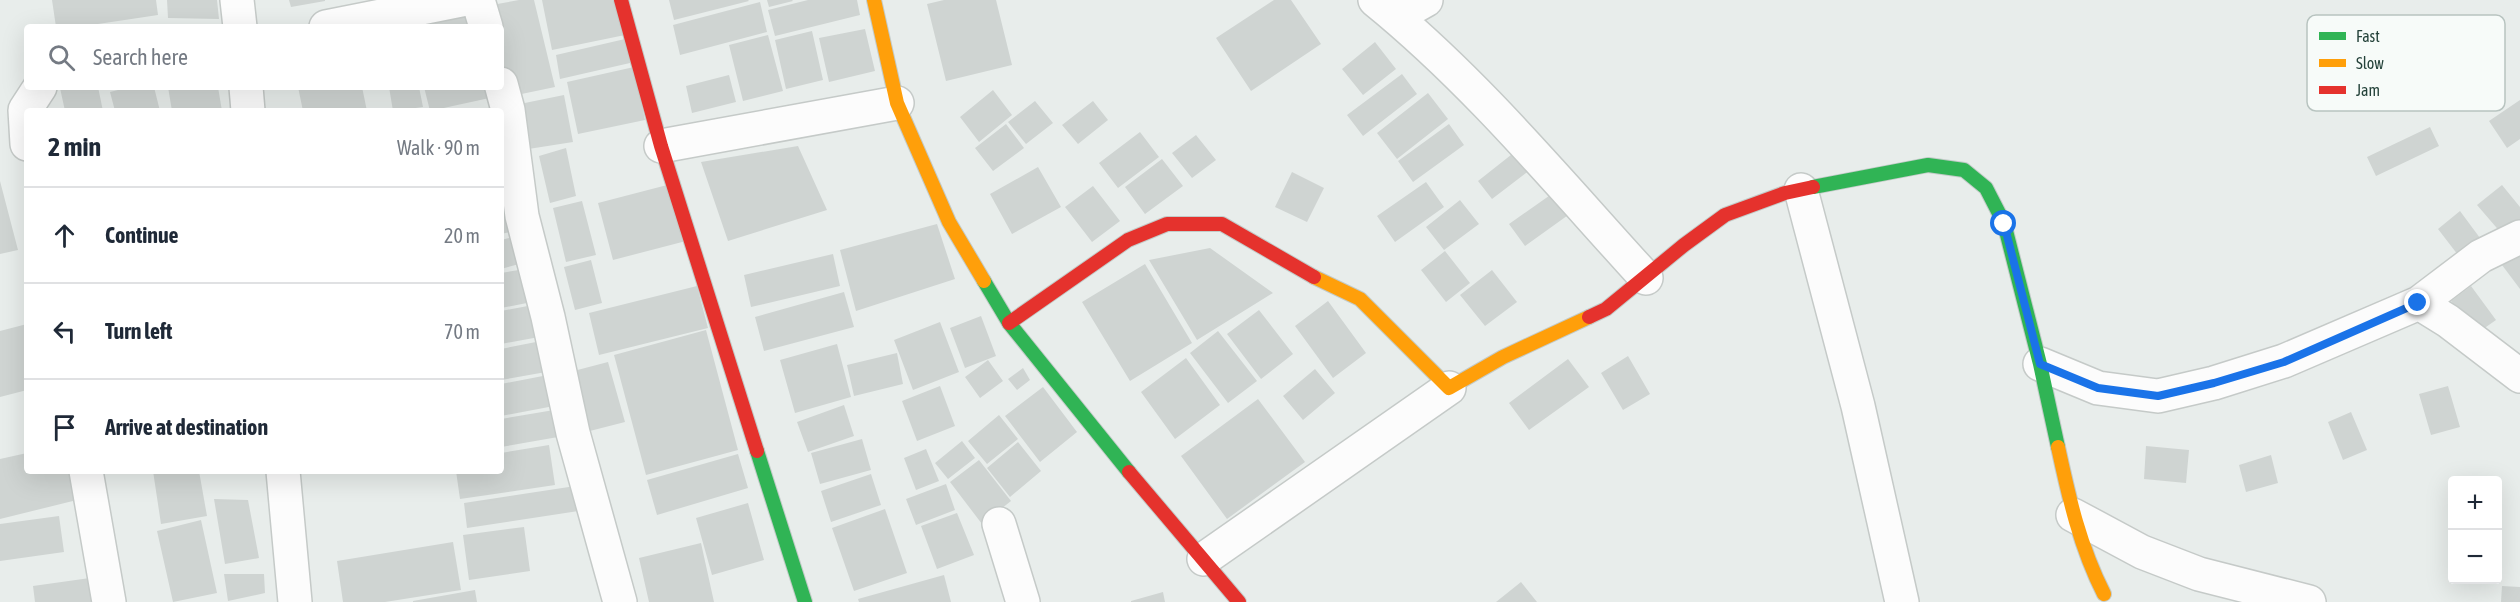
<!DOCTYPE html>
<html lang="en">
<head>
<meta charset="utf-8">
<style>
  body { margin:0; font-family:"Asap Condensed",sans-serif; background:#f2f2f3; color:#1f2937 }
  .controls { position:absolute; right:18px; bottom:18px; display:grid; overflow:hidden; border-radius:6px; box-shadow:0 6px 24px #0002 }
  .controls button { width:54px; height:54px; display:grid; place-items:center; padding:0; border:0; border-bottom:2px solid #e0e1e3; background:#fff; color:#1f2937; font:30px sans-serif }
  .stop { position:absolute; width:18px; height:18px; margin:-14px; border:4px solid #1a73e8; border-radius:50%; background:#fff }
  .stop.end { background:#1a73e8; border-color:#fff; box-shadow:0 2px 6px #0008 }
  .list { margin:0; padding:0; list-style:none }
  h2 { display:flex; justify-content:space-between; align-items:center; height:78px; margin:0; padding:0 24px; font-size:26px }
  h2 small { font-size:20px; font-weight:400; color:#747a83 }
  .list li { display:grid; grid-template-columns:39px 1fr auto; gap:18px; align-items:center; box-sizing:border-box; height:96px; padding:0 24px; border-top:2px solid #e0e1e3 }
  .list b { display:block; font-size:22px; white-space:nowrap }
  .list em { font-size:20px; font-style:normal; color:#747a83 }
  .icon { flex:none; width:33px; height:33px; fill:none; stroke:currentColor; stroke-width:2; stroke-linecap:round; stroke-linejoin:round }
  .map { position:relative; flex:none; width:2520px; height:602px; overflow:hidden }
  .search { position:absolute; background:#fff; box-shadow:0 6px 24px #0002; left:24px; top:24px; width:480px; height:66px; display:flex; align-items:center; gap:15px; box-sizing:border-box; padding:0 21px; border-radius:6px; color:#747a83; font-size:22px }
  .panel { position:absolute; background:#fff; box-shadow:0 6px 24px #0002; left:24px; top:108px; width:480px; height:366px; border-radius:6px }
  .map>svg:first-child { display:block }
</style>
</head>
<body>
<div class="map">
<svg width="2520" height="602" viewBox="0 0 2520 602">
  <rect width="100%" height="100%" fill="#e8edeb"/>
  <path fill="#cfd4d2" d="M52 0H156L158 15 78 27H56Z
    M167 0H217L219 19 168 18Z
    M289 0H325V1L291 7Z
    M519 0H534L555 87 512 96 501 59V27L486 6Z
    M542 0H618L625 35 552 50Z
    M669 0H748L749 1 674 20Z
    M767 0H792L793 1 769 7Z
    M808 0H857L860 15 775 36 768 10Z
    M944 0H996L1012 65 946 81 927 4Z
    M1274 0H1291L1321 44 1251 91 1216 38Z
    M760 2 767 32 680 55 673 25Z
    M476 12 479 27H410V26Z
    M865 29 875 71 829 82 819 38Z
    M812 31 823 80 786 89 775 40Z
    M768 35 783 91 743 101 729 45Z
    M625 39 630 63 560 79 556 55Z
    M1375 42 1396 69 1363 95 1342 69Z
    M634 67 645 120 578 134 567 82Z
    M1402 74 1417 94 1363 136 1347 115Z
    M729 75 736 102 692 113 686 86Z
    M98 87 103 111H65L60 88Z
    M130 87H154L160 111H115L110 92Z
    M168 87H218L222 111H172Z
    M298 87H362L367 111H303Z
    M389 87H419L423 107 393 111Z
    M424 87H492L494 97 430 111Z
    M993 90 1012 115 979 142 960 117Z
    M1428 93 1448 119 1397 159 1377 133Z
    M564 95 573 142 522 150 515 105Z
    M2520 100V139L2507 148 2489 121Z
    M1035 101 1053 123 1026 144 1008 122Z
    M1093 101 1108 120 1078 144 1062 125Z
    M1006 124 1024 148 993 171 975 148Z
    M1449 124 1464 145 1413 182 1398 161Z
    M2430 127 2439 146 2376 176 2367 157Z
    M1140 132 1159 157 1118 188 1099 163Z
    M1196 135 1216 160 1192 178 1172 153Z
    M798 146 827 210 728 241 701 162Z
    M566 148 576 196 550 203 539 156Z
    M1516 151 1530 170 1492 199 1478 181Z
    M1162 159 1183 186 1145 214 1125 187Z
    M1038 167 1061 207 1012 234 990 194Z
    M501 171 515 231 501 234Z
    M1292 172 1324 188 1307 222 1275 207Z
    M0 181 18 250 0 254Z
    M1426 182 1444 207 1395 242 1377 216Z
    M671 184 686 241 613 260 598 203Z
    M2502 185 2520 207V219L2502 234 2477 205Z
    M1093 186 1120 221 1092 242 1065 207Z
    M1556 191 1571 213 1525 246 1509 224Z
    M1460 200 1479 224 1444 250 1426 227Z
    M582 201 596 255 566 262 553 208Z
    M2460 211 2480 238 2458 255 2438 229Z
    M937 224 955 279 856 311 840 250Z
    M513 237 519 264 501 269V240Z
    M1210 248 1273 293 1197 340 1149 260Z
    M1445 251 1470 283 1446 302 1421 270Z
    M2520 252V289L2502 265Z
    M833 254 840 286 751 307 744 275Z
    M591 260 602 303 575 310 564 267Z
    M1145 264 1192 343 1130 381 1082 302Z
    M525 269 532 302 501 308V273Z
    M1492 270 1517 302 1485 326 1460 295Z
    M697 286 708 328 599 355 589 313Z
    M2471 286 2496 320 2476 334 2451 301Z
    M844 292 854 327 764 351 755 317Z
    M1328 301 1366 353 1333 378 1295 326Z
    M533 305 539 337 501 344V311Z
    M1259 310 1293 354 1261 379 1227 334Z
    M981 316 996 356 965 368 950 328Z
    M940 322 959 372 913 390 894 340Z
    M27 324V390L0 397V331Z
    M706 330 738 450 646 475 614 355Z
    M1218 331 1257 381 1228 403 1190 353Z
    M541 341 546 372 501 380V349Z
    M837 344 851 397 795 413 780 360Z
    M897 353 903 384 854 396 847 365Z
    M1628 356 1650 394 1623 410 1601 373Z
    M1186 358 1220 405 1175 439 1141 392Z
    M1568 359 1589 387 1529 430 1509 403Z
    M988 360 1003 381 980 398 965 377Z
    M608 362 625 422 582 433 566 373Z
    M1023 368 1030 380 1017 390 1008 379Z
    M1315 369 1335 393 1303 420 1283 396Z
    M548 375 554 406 501 416V384Z
    M940 386 955 426 917 441 902 401Z
    M2448 386 2460 427 2431 435 2419 394Z
    M1043 387 1077 432 1040 462 1005 416Z
    M1258 399 1305 462 1227 519 1181 456Z
    M844 405 854 436 808 452 797 422Z
    M554 410 558 437 501 447V419Z
    M2351 412 2367 450 2343 460 2328 422Z
    M999 415 1018 439 987 464 968 441Z
    M862 439 871 470 820 484 811 453Z
    M962 441 975 458 948 479 935 463Z
    M1018 442 1041 471 1010 497 987 468Z
    M549 445 555 485 460 499 456 471H501V453Z
    M2146 446 2189 450 2186 483 2144 479Z
    M926 449 939 481 916 490 904 458Z
    M27 453V471H78L85 498 0 519V459Z
    M738 454 748 488 657 515 647 480Z
    M2271 455 2278 483 2246 492 2239 465Z
    M979 460 1011 501 982 524 950 482Z
    M153 471H199L207 516 161 524Z
    M871 474 881 505 831 522 821 491Z
    M946 484 955 510 916 525 906 499Z
    M582 485 585 510 467 528 464 503Z
    M214 499 248 500 259 558 225 564Z
    M748 503 764 560 712 575 696 518Z
    M885 509 907 573 854 591 832 528Z
    M957 513 974 555 937 569 921 526Z
    M59 516 64 552 0 561V524Z
    M201 520 217 593 173 602 157 531Z
    M524 527 530 571 469 580 463 535Z
    M453 542 461 590 385 602H343L337 561Z
    M701 543 714 602H649L639 558Z
    M224 574H264L265 593 228 601Z
    M944 575 951 602H859L858 599Z
    M90 578 93 602H35L33 586Z
    M1521 582 1537 602H1496Z
    M2502 586 2520 587V602H2501Z
    M475 590 477 602H413V601Z
    M1163 592 1165 602H1131V601Z"/>
  <g fill="none" stroke-linecap="round" stroke-linejoin="round">
    <g stroke="#c5cac8" stroke-width="36">
      <path id="street" d="M237 0 240 27
        M478 0 486 27
        M1375 0C1475 81 1559 183 1646 278
        M1396 17 1426 0
        M326 27 461 0
        M501 84 508 110 522 216 548 317 573 433 620 602
        M246 87 248 111
        M27 144 25 110 40 87
        M661 146 897 103
        M1801 190 1858 406 1902 602
        M2419 303 2448 321 2520 376
        M2040 364 2098 388 2158 396 2214 383 2284 361 2419 303 2481 256 2520 237
        M86 471 109 602
        M283 471 295 602
        M2073 515 2142 552 2199 574 2309 602
        M999 524 1023 602
        M1204 559 1449 388"/>
    </g>
    <g stroke="#c3cbc8" stroke-width="16">
      <path id="fast" d="M1813 187 1928 165 1964 170 1986 188 2004 223 2040 364 2058 447
        M984 281 1009 323 1129 472
        M757 451 805 602"/>
    </g>
    <g stroke="#c3cbc8" stroke-width="16">
      <path id="slow" d="M874 0 897 103 949 222 984 281
        M1314 277 1360 299 1449 388 1503 357 1589 317
        M2058 447C2069 498 2080 547 2104 594"/>
    </g>
    <g stroke="#c3cbc8" stroke-width="16">
      <path id="jam" d="M621 0 661 146 757 451
        M1589 317 1606 309 1684 245 1725 215 1785 193 1813 187
        M1009 323 1128 240 1167 224H1222L1314 277
        M1129 472 1239 602"/>
    </g>
    <use href="#street" stroke="#fcfcfc" stroke-width="33"/>
    <use href="#fast" stroke="#30b455" stroke-width="14"/>
    <use href="#slow" stroke="#ff9f0a" stroke-width="14"/>
    <use href="#jam" stroke="#e5322d" stroke-width="14"/>
  </g>
  <g fill="none" stroke-linecap="round" stroke-linejoin="round">
    <path stroke="#1a73e8" stroke-width="8" d="M2004 224 2040 364 2098 388 2158 396 2214 383 2284 362 2418 303"/>
  </g>
  <rect x="2307" y="15" width="198" height="96" rx="9" fill="#f7fbf9" stroke="#b8c4c0" stroke-width="1.5"/>
  <rect x="2319" y="32" width="27" height="8" fill="#30b455"/>
  <rect x="2319" y="59" width="27" height="8" fill="#ff9f0a"/>
  <rect x="2319" y="86" width="27" height="8" fill="#e5322d"/>
  <g font-size="16" fill="#24423a">
    <text x="2356" y="42">Fast</text>
    <text x="2356" y="69">Slow</text>
    <text x="2356" y="96">Jam</text>
  </g>
</svg>
<div class="controls">
<button>+</button>
<button>−</button>
</div>
<div class="stop" style="left:2004px;top:224px"></div>
<div class="stop end" style="left:2418px;top:303px"></div>
<div class="search"><svg class="icon" aria-label="search" viewBox="0 0 24 24"><circle cx="10" cy="10" r="6"/><path d="M15 15l6 6"/></svg>Search here</div>
<section class="panel">
<h2>2 min<small>Walk · 90 m</small></h2>
<ul class="list">
<li><svg class="icon" aria-label="ahead" viewBox="0 0 24 24"><path d="M12 20V5M6 11l6-6 6 6"/></svg><div><b>Continue</b></div><em>20 m</em></li>
<li><svg class="icon" aria-label="left" viewBox="0 0 24 24"><path d="M17 20v-9H6M10 6l-5 5 5 5"/></svg><div><b>Turn left</b></div><em>70 m</em></li>
<li><svg class="icon" aria-label="arrive" viewBox="0 0 24 24"><path d="M6 21V4h12l-3 4 3 4H6"/></svg><div><b>Arrive at destination</b></div></li>
</ul>
</section>
</div>
</body>
</html>
